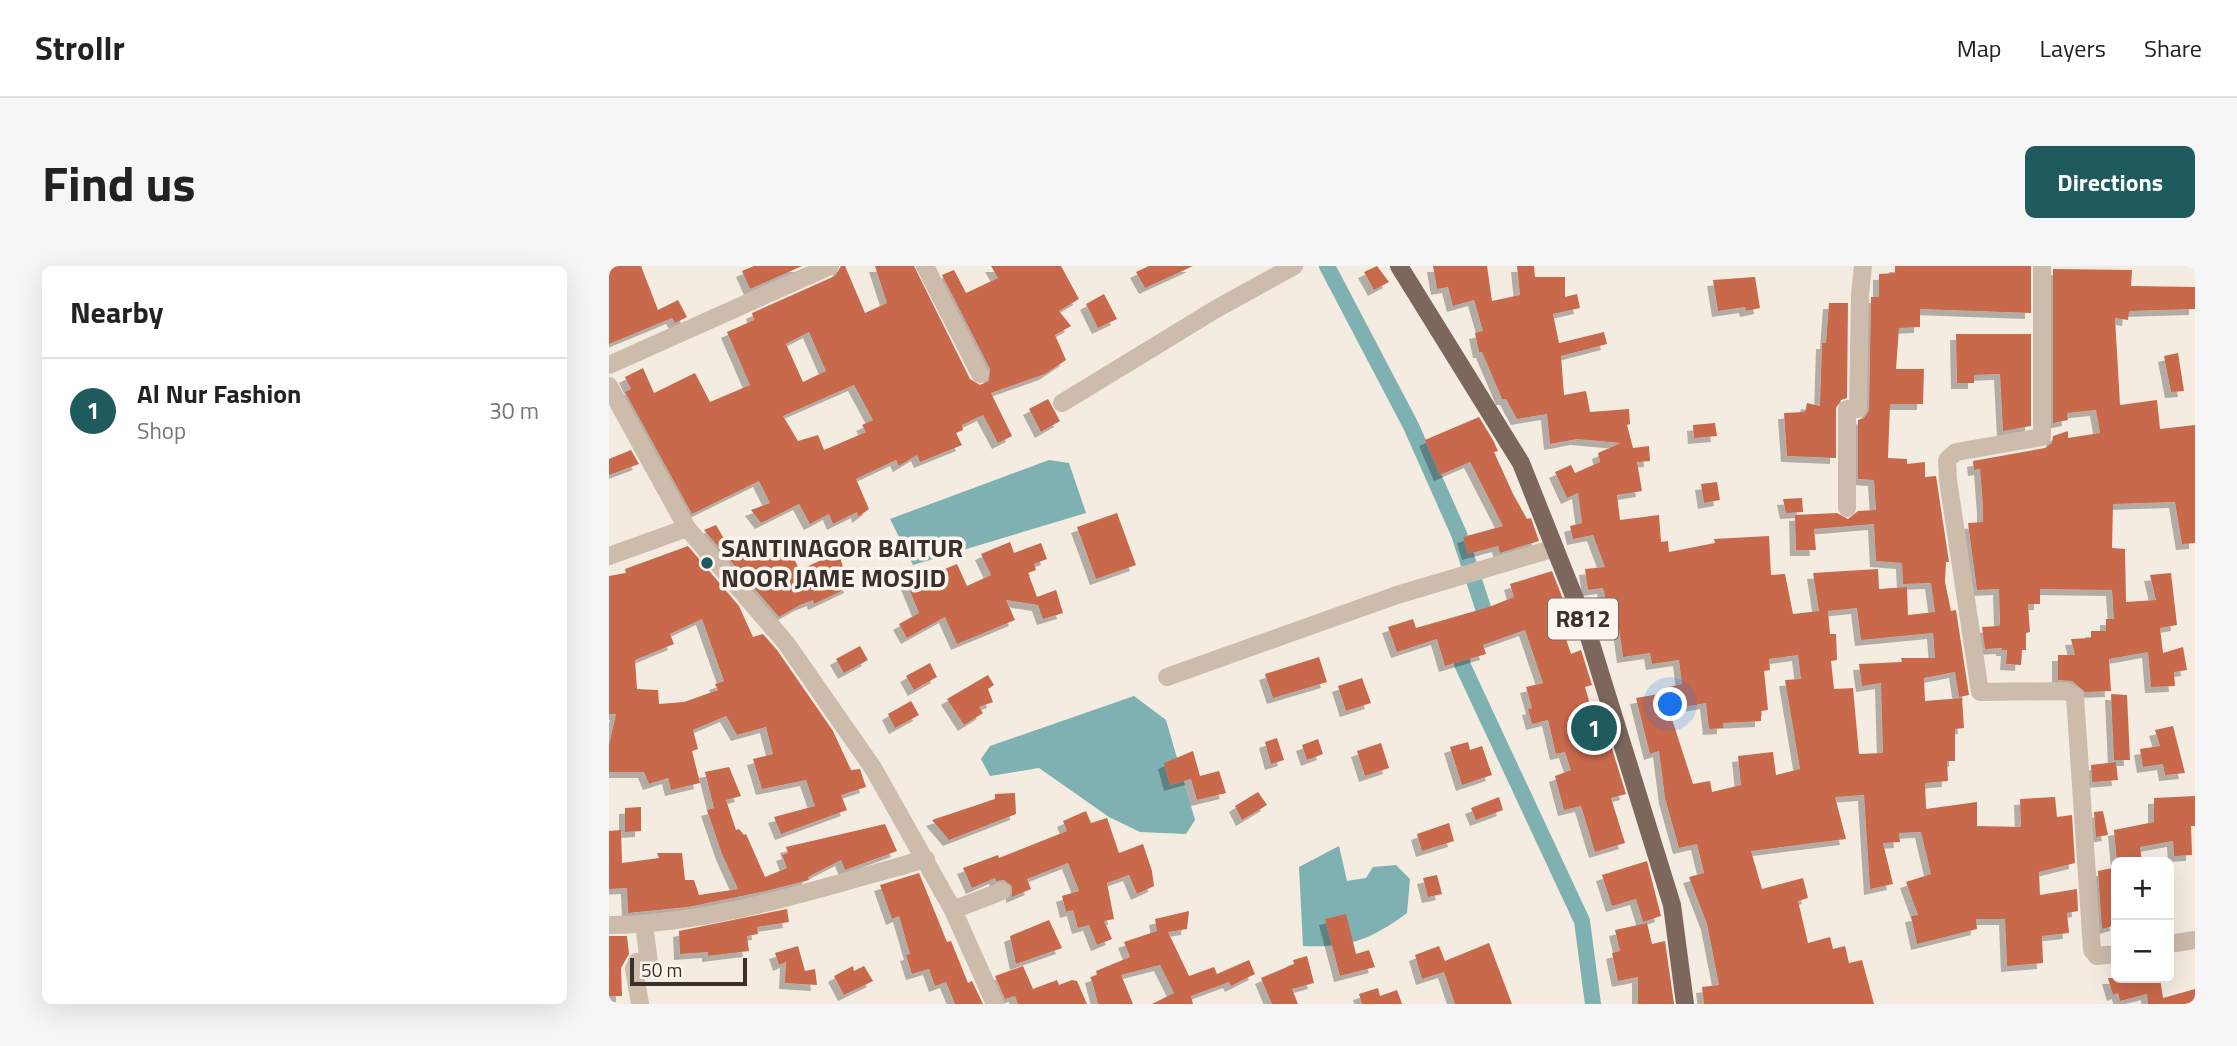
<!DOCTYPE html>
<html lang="en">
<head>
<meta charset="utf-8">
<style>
  body { margin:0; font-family:"Titillium Web",sans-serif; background:#f6f6f6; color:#222 }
  .controls { position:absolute; right:21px; bottom:21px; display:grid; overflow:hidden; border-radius:10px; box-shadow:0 7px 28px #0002 }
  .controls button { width:63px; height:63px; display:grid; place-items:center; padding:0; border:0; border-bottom:2px solid #e0e0e0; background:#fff; color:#222; font:35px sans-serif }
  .scale { position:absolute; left:21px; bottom:18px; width:117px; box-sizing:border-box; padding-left:7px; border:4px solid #3b302b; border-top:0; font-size:19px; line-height:24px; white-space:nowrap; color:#3b302b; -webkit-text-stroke:5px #fbf5ee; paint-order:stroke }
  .you { position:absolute; left:1062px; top:439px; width:24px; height:24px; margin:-18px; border:5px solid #fff; border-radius:50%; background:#1a73e8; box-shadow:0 0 0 10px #1a73e833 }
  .badge { display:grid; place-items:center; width:46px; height:46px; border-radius:50%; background:#1f5a5e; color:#fff; font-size:23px; font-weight:700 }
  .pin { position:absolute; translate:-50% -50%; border:4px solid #fff; box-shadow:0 2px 7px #0006 }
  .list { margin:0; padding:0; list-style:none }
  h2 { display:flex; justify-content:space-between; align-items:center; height:91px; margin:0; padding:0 28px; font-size:30px }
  h2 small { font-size:23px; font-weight:400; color:#767676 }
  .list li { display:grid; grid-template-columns:46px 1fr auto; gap:21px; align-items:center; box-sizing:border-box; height:105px; padding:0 28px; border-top:2px solid #e0e0e0 }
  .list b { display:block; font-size:26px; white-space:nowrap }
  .list p { margin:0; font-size:23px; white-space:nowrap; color:#767676 }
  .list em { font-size:23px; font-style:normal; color:#767676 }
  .map { position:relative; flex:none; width:1586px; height:738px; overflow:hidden; border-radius:10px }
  header { display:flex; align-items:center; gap:42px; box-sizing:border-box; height:98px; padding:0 35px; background:#fff; border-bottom:2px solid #e0e0e0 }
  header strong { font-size:33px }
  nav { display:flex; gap:38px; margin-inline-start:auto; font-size:24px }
  .intro { display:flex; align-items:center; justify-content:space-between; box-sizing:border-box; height:168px; padding:0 42px }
  h1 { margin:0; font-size:49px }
  .button { padding:18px 32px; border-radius:10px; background:#1f5a5e; color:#fff; font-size:24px; font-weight:700 }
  main { display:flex; gap:42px; padding:0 42px }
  aside { flex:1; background:#fff; border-radius:10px; box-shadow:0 7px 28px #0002 }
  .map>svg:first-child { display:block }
</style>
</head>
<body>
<header>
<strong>Strollr</strong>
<nav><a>Map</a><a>Layers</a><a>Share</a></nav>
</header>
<div class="intro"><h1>Find us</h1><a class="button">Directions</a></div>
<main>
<aside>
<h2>Nearby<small></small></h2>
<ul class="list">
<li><span class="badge">1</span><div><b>Al Nur Fashion</b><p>Shop</p></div><em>30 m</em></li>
</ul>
</aside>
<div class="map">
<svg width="1586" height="738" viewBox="0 0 1586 738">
  <defs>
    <filter id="shadow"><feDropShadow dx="-6" dy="6" stdDeviation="0" flood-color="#0004"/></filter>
  </defs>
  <rect width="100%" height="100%" fill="#f4ebe1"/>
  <path fill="#7fb0b2" d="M440 194 460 197 477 247 304 299 281 253Z
    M525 430 557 454 586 554 577 568 531 566 500 551 430 502 381 510 372 493 381 480Z
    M730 580 738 615 757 612 764 601 787 599 801 613 798 647C761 674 740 682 694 680L690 601Z"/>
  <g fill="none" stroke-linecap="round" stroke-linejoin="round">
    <path stroke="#7fb0b2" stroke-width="16" d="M718 0 802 160 850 268 877 351 868 357
      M854 376 853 398 973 655 984 738"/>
  </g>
  <path fill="#c8694b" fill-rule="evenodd" filter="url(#shadow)" d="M0 0H32L49 44 69 34 78 51 66 57 63 52 0 78Z
    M145 0H193L141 23 133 5Z
    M232 0H236L256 47 278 37 266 0H305L361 113 371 119 380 115 381 103 333 9 345 4 357 27 389 12 382 0H452L470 33 450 45 462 60 446 69 457 94 436 108 382 127 403 170 389 177 374 149 353 159 354 164 347 167 353 179 311 196 308 189 290 200 287 194 247 213 260 243 249 251 248 246 224 258 220 248 201 258 190 238 152 257 142 244 161 237 150 215 83 248 16 126 22 123 16 111 34 102 45 127 86 107 101 136 141 119 118 66 145 54 143 47 226 10ZM200 66 217 105 194 116 177 78ZM245 119 264 154 253 159 257 166 215 184 209 169 189 175 174 150Z
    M540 0H584L536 22 527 6Z
    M768 0 780 16 765 24 755 6Z
    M824 0H878L883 35 911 29 908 0H925L926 11H956V31L968 28 971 42 944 48 950 77 995 66 998 78 952 90 955 129 977 125 981 146 1020 143 1021 158 1018 159 1024 182 1040 180 1041 195 1028 196 1033 225 1008 229 1011 254 1050 249 1052 276 1059 275 1060 286 1106 277 1105 273 1160 270 1162 309 1176 308 1184 348 1210 345 1204 307 1269 303 1270 323 1298 321 1299 349 1326 346 1322 317 1294 318 1293 297 1267 295 1265 258 1205 263 1207 284H1187L1186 249 1228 247 1239 253 1249 245 1267 244 1265 214 1249 213V154L1255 152 1260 144 1262 31H1270V8L1286 7V0H1422V47L1311 43V61L1290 62 1287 103H1315L1314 138H1281L1279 192 1298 193V198L1316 196V211L1327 210 1340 296H1337L1336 316 1342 345 1347 344 1360 429 1350 431 1346 406 1315 412 1316 435 1353 432 1355 462 1346 463V495H1338L1339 515 1316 517 1317 543 1368 536V560L1412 561 1411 533 1446 531 1448 551 1463 549 1466 597 1430 606 1431 629 1468 623 1469 645 1458 647 1460 667 1433 670 1434 697 1398 700 1396 653H1367L1368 663 1308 678 1302 650 1309 649 1297 616 1322 608 1312 566 1290 567 1291 576 1274 577 1284 618 1261 623 1255 529 1226 531 1237 573 1142 585 1153 623 1194 612 1199 632 1189 635 1199 677 1221 671 1224 683 1236 680 1240 697 1253 694 1265 738H1095L1093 721 1110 719 1098 658 1080 611 1095 607 1088 578 1070 582 1056 532 1050 485 1041 488 1027 432 1056 427 1055 422 1073 418 1070 394 1043 398 1041 387 1014 391 1010 362 1004 363 994 322 979 324 976 303 996 301 984 269 964 273 961 260 973 257 969 227 958 232 946 206 962 199 966 207 991 196 989 187 1012 177 968 173 941 178 938 148 908 153 897 133H893L873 86H870L866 67 874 65 865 34 844 40 839 21 828 23ZM1248 342 1252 374 1324 367 1326 392H1292L1293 396 1250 398 1253 420 1272 417 1274 487 1250 488 1244 422 1225 423 1222 395 1228 394 1227 368H1221L1219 345ZM1189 389 1192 413 1176 414 1191 503 1167 509 1164 486 1129 490 1132 519 1103 526 1101 515 1084 518 1060 444 1097 437 1100 463 1114 462V457L1152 455V445L1159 444 1155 405 1161 404 1160 393Z
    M1444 3 1523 4 1522 20 1586 21V43L1520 45 1519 54 1506 52 1511 139 1548 134 1551 163 1586 159V277L1573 278 1566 236 1504 238 1503 282 1516 283 1517 336 1547 334 1541 309 1562 307 1568 359 1551 362 1554 387 1574 381 1578 404 1565 406 1566 420 1542 421 1539 386 1500 393 1502 425 1476 426 1463 415 1449 414V389H1466L1462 373 1482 372V365H1497V353H1505L1503 324 1431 323V338H1419L1421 366 1417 367V384H1413L1412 399 1397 398 1398 384H1393V382L1376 383 1373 361 1390 360 1391 357 1390 323 1368 324 1359 257 1374 256V241L1371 203 1365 204 1364 195 1436 182 1443 177 1444 170 1459 165V172L1491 167 1487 144 1458 147 1459 154 1444 157Z
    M1146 11 1151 42 1137 45 1136 41 1109 45 1104 14Z
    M495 28 508 53 489 62 477 38Z
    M1220 37H1239L1238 132 1232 134 1227 142V192L1178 190 1175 147 1196 146 1198 137 1211 140 1213 77H1217Z
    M1347 68H1422V160L1394 165 1391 108 1365 109V117H1348Z
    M1569 87 1575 125 1562 126 1555 90Z
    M439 133 451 155 432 166 420 143Z
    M870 151 884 174 889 185 885 186 904 228 918 253 922 252 930 275 891 287 889 280 859 288 854 271 894 260 861 196 831 209 816 174Z
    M1106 157 1108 170 1085 172 1084 159Z
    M22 184 30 198 0 209V193Z
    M1108 216 1111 234 1095 237 1092 218Z
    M1193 232 1194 246 1177 247 1174 233Z
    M508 247 527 299 487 313 468 261Z
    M107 259 121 283 131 277 139 293 175 275 191 304 229 286 241 321 205 338 204 334 191 339 170 351 95 264Z
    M401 276 405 287 432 277 438 293 425 298 427 304 419 307 428 331 447 324 454 347 434 353 429 339 397 334 406 354 348 378 336 351 298 372 290 358 310 347 296 313 324 301 326 307 348 298 358 320 382 309 372 288Z
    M79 280 130 340 144 371 154 368 168 384 224 465 242 504 251 503 257 521 232 529 238 544 172 568 165 551 206 540 197 514 153 523 144 493 164 488 157 461 128 469 117 450 84 464 89 483 83 485 91 517 62 524 59 512 40 518 35 506H0V479L7 448H0V310L17 307 16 303ZM93 353 115 415 106 418 109 424 75 436 50 438 49 424 28 423 26 394 65 378 61 368Z
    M943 305 959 346 949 349 962 388 972 384 983 419 976 421 984 449 992 447 1017 528 1002 532 1016 577 986 586 972 540 955 544 946 510 962 504 956 486 947 488 939 454 923 458 919 443 923 442 917 421 934 417 916 364 874 379 877 388 836 400 828 373 788 386 779 361 804 353 807 362 880 341 905 331 901 318Z
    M251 380 259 394 235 407 227 393Z
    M710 391 718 416 664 432 656 408Z
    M321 397 328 411 305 424 297 410Z
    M379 409 385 419 379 423 384 436 370 441 374 447 355 459 338 433Z
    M753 412 762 437 737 445 729 420Z
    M1502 428 1518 429 1521 494H1505Z
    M302 435 310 449 286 462 279 448Z
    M1564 460 1576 507 1556 509 1554 498 1534 501 1531 483 1551 480 1546 464Z
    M668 472 675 494 662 498 656 476Z
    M709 473 714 488 698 494 693 479Z
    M859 476 861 484 873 480 883 509 853 519 841 481Z
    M772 477 780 502 756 510 748 485Z
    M584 485 591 510 610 505 617 527 588 534 582 513 561 519 555 497Z
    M1507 496 1509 514 1483 516 1482 499Z
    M120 501 132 530 117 534 127 564 130 563 135 569 137 568 156 611 178 602 173 589 179 587 177 581 276 558 288 585 236 604 232 594 199 611 200 614 157 625 79 641 19 647 18 622 0 623V565L12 564 13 597 50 592 48 587H73L76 614H85L90 629 129 623 113 588 98 544 105 542 96 506Z
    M649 526 658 539 633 554 626 540Z
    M406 527 407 548 340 574 323 554 386 533V528Z
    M1586 530V560H1582L1583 589 1565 590 1564 575 1531 581 1533 596H1508L1505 564 1545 556V532Z
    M890 531 894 544 867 554 862 542Z
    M32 541V565L16 566V542Z
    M477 545 482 557 498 552 510 587 534 578 543 605 545 620 528 628 520 609 498 617 505 653 495 655 503 673 488 679 480 659 469 662 464 644 457 646 453 630 470 625 459 597 418 613 422 623 403 631V620L395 614 387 615 386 612 363 622 354 602 389 589 390 592 458 565 454 555Z
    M1494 545 1499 569 1487 571 1485 546Z
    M840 557 845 575 813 585 808 568Z
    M1038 595 1052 650 1034 656 1027 633 1003 640 993 609Z
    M1503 602 1507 659 1493 663 1489 605Z
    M310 607 338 676 342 675 359 717 363 715 374 738H346L337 716 326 720 320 703 303 708 297 689 301 688 290 650 283 653 271 619Z
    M828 609 833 628 819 631 814 612Z
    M178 643 180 656 148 661 149 668 138 670 140 685 99 690V686L71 688 70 665Z
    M580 645 578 663 559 666 580 710 605 701 608 708 640 694 646 708 622 720 620 716 582 730 584 738H543L565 727 551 699 512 709 524 738H489L482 711 488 709 487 705 521 691 515 676 548 665 546 653Z
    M737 648 747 688 760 684 766 701 731 710 716 653Z
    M440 654 453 682 407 698 401 670Z
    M1038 657 1043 678 1056 675 1065 738H1029V711L1009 715 1003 687 1011 685 1006 664Z
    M0 670H18L20 688 12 702 13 730H0Z
    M880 677 903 738H846L835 706 813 713 806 689 830 680 836 695Z
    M189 680 196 705 206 703 208 719 176 717 177 696 170 699 166 687Z
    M698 690 705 717 683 723 689 738H663L652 712 685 698 684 694Z
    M244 700 245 705 255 700 264 715 235 729 225 710Z
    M414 700 424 723 448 714 450 719 463 714 468 715 478 738H409L406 730 396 733 386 710Z
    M1499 712H1551L1554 732 1586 723V738H1539L1538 728 1511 735 1509 727 1504 729Z
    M769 722 771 730 788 724 793 738H753L750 728Z"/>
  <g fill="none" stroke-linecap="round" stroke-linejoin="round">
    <path stroke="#cdbbac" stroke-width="18" d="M316 0 371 108
      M1433 0V171L1347 186 1338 194 1339 214 1371 426 1457 425 1466 430 1483 684 1488 690 1507 688
      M0 99 221 0
      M0 120 78 262 177 377 264 502 344 644 386 738
      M453 137 607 43 685 0
      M1238 242V143H1249L1251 28 1254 0
      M0 290 78 262
      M558 411 788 329 946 282
      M344 644 393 625
      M0 659C107 658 214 621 317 593
      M1560 678 1586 674
      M31 738 25 703 28 696H40L35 659"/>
    <path stroke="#7d675c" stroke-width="18" d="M790 0 912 197 976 358 1063 639 1076 738"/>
  </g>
  <circle fill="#1f5a5e" stroke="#fbf5ee" stroke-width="2.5" cx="98" cy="297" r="7"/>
  <g text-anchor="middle" stroke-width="7" stroke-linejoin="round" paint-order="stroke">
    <rect fill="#fbf5ee" stroke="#756b66" stroke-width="2" x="939" y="332.5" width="70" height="41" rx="5"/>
    <g font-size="24" font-weight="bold" fill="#3b302b">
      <text x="974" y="361">R812</text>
    </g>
    <g font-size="26" font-weight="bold" fill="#3b302b" stroke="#fbf5ee" text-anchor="start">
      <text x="112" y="291">SANTINAGOR BAITUR<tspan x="112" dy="30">NOOR JAME MOSJID</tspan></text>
    </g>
  </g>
</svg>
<div class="controls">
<button>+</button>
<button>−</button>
</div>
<div class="scale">50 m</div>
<div class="you"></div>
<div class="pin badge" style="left:985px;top:462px">1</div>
</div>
</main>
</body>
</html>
